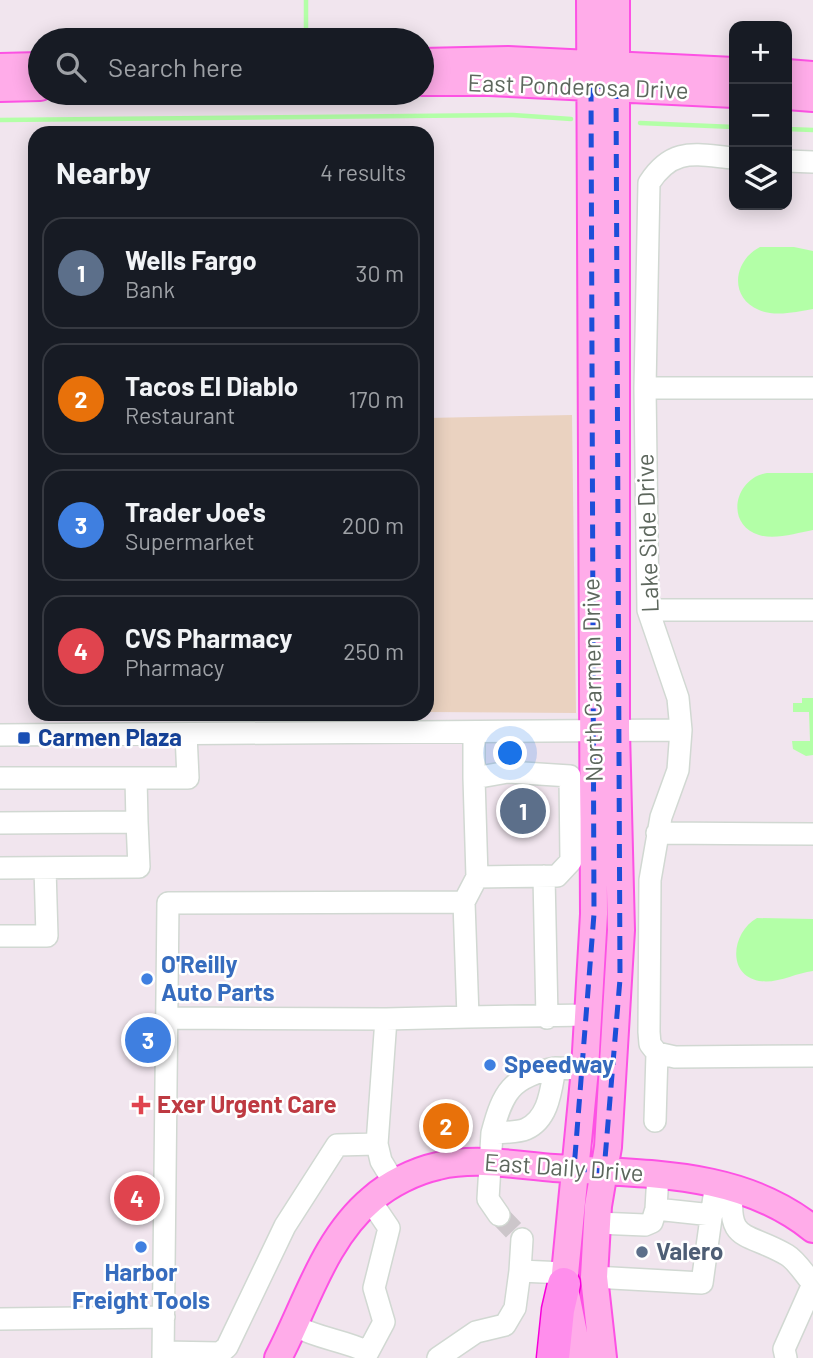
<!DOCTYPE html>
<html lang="en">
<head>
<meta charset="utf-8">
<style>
  body { margin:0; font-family:Barlow,sans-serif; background:#20242c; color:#f1f3f6 }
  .controls { position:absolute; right:21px; top:21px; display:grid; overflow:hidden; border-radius:14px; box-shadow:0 4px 18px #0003 }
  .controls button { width:63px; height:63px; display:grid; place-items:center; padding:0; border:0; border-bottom:2px solid #363941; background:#171b24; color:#f1f3f6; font:35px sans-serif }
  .you { position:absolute; left:511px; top:754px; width:24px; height:24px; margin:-18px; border:5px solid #fff; border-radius:50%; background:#1a73e8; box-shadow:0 0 0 10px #1a73e833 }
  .badge { display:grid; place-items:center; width:46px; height:46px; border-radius:50%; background:#8f25f7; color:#fff; font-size:23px; font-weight:700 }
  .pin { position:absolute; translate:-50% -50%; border:4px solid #fff; box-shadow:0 2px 7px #0006 }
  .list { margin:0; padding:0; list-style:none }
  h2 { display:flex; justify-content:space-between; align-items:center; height:91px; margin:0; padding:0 28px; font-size:30px }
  h2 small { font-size:23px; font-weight:400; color:#9ea1a6 }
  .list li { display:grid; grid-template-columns:46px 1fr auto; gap:21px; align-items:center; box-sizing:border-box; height:112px; margin:0 14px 14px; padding:0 14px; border:2px solid #363941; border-radius:21px }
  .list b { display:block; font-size:26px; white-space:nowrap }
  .list p { margin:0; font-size:23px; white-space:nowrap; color:#9ea1a6 }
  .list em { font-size:23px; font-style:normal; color:#9ea1a6 }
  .icon { flex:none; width:38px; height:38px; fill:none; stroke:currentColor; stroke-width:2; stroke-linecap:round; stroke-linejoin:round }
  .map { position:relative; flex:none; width:813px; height:1358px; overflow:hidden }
  .search { position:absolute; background:#171b24; box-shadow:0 4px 18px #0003; left:28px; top:28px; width:406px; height:77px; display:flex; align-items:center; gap:18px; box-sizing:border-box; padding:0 24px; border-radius:38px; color:#9ea1a6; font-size:26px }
  .panel { position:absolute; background:#171b24; box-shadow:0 4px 18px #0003; left:28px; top:126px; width:406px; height:595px; border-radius:21px }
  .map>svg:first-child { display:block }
</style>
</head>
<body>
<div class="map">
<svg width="813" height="1358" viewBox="0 0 813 1358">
  <rect width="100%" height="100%" fill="#f1e5ee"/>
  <path fill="#ead2c0" d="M572 415 576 713 427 712V418Z"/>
  <path fill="#b3ffa7" d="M760 247H794L813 251V309C796 312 775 317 759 310 728 297 734 260 760 247Z
    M767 473H813V530C797 533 775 540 759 535 724 524 735 478 767 473Z
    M802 698H813V755L806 756 793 749 792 741H810L809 712H793V703H802Z
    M757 918 813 919V971C795 973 778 984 759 981 725 974 733 931 757 918Z"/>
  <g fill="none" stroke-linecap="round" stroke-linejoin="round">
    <path stroke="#b3ffa7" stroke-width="4.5" d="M306 0V40
      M0 120 513 115 571 119
      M640 123 734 127
      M787 129 813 130"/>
    <path stroke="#ccc6ca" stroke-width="21" stroke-dasharray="21 10" stroke-linecap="butt" d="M499 1215 522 1239"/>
    <g stroke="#d1d8d2" stroke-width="24">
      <path id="minor" d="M787 161 813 162
        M645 388H813
        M648 610H813
        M474 734V778
        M0 735 681 730
        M0 778H188L186 734
        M0 823 137 822 136 778
        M657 833 813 834
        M0 868 139 867 137 822
        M544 876 547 1018
        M0 936H47L45 868
        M468 1017 589 1015
        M167 1018 386 1019
        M657 1053 650 1044 649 1032 650 880 661 817 678 770 681 730 678 698 648 610 645 388 649 183C673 146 696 155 734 158
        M657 1053 675 1057 813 1056
        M655 1121 657 1053
        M492 1133C503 1092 511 1077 555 1068
        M377 1144 386 1019 468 1017 464 902
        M658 1174 656 1209 712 1215
        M733 1187C726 1244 746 1231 787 1255 797 1261 805 1275 813 1284
        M499 1215 488 1199 492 1133C502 1132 517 1133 526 1129 549 1119 551 1089 555 1068L585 1069
        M597 1223 645 1225 652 1222 656 1209
        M520 1271 522 1239
        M594 1277 702 1283 716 1182
        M0 1319 164 1317
        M295 1326C320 1339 343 1340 368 1352L384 1322 374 1288 389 1228 370 1200
        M163 1352 220 1353 227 1347 285 1226 337 1145 377 1144 381 1161 395 1184
        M163 1358 168 903 464 902 477 877 474 778 508 772 570 776 571 861 557 876 477 877
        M438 1358 476 1332 505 1325 515 1308 520 1271 565 1273
        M786 1358 784 1349 813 1284"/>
    </g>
    <g stroke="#fd52e4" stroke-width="30">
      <path id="major" d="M422 62 508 60 734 71
        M0 67 40 66
        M787 73 813 75
        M422 82H489L734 94
        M0 88 40 87
        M787 96 813 98
        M278 1358C306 1305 324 1239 372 1199 389 1184 415 1171 438 1166 475 1157 517 1165 554 1168 645 1175 738 1169 813 1229
        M579 1358 564 1284 585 1069 594 914 590 0
        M603 1358 594 1277 598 1206 608 1147 621 930 616 731V0"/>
    </g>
    <g stroke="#f600da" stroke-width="35">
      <path id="highway" d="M553 1358 558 1310 564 1284"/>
    </g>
    <use href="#minor" stroke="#fff" stroke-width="21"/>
    <use href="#major" stroke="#fface9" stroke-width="26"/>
    <use href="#highway" stroke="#ff8eec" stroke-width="32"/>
  </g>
  <path fill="none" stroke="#1d4ed8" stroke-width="5" stroke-dasharray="14 9" stroke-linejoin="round" d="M591 86 616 87 620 979 604 1171 574 1169 594 914Z"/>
  <rect fill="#1a4fb4" stroke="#fff" stroke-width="2.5" x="17" y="731" width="14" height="14" rx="3.5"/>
  <g fill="#3f7fe0" stroke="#fff" stroke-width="2.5">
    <circle cx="147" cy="979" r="7"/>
    <circle cx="490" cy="1065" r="7"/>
    <circle cx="141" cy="1247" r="7"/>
  </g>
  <path fill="#e0444e" stroke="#fff" stroke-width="2.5" d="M137.5 1094.5h7v7h7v7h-7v7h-7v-7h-7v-7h7z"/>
  <circle fill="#5c6f8a" stroke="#fff" stroke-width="2.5" cx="642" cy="1252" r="7"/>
  <g text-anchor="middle" stroke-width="5" stroke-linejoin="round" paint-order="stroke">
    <g font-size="24" fill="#5d675d" stroke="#fff">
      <text transform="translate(578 87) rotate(2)" y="8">East Ponderosa Drive</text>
      <text transform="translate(648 533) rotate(-92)" y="8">Lake Side Drive</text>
      <text transform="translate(593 680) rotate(-91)" y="8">North Carmen Drive</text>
      <text transform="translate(564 1168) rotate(4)" y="8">East Daily Drive</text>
    </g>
    <g font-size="24" font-weight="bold" fill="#164399" stroke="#fff" text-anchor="start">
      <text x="38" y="746">Carmen Plaza</text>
    </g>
    <g font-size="24" font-weight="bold" fill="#366cbe" stroke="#fff" text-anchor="start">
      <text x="161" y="973">O'Reilly<tspan x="161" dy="28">Auto Parts</tspan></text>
      <text x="504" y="1073">Speedway</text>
      <text x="141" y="1281" text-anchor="middle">Harbor<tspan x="141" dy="28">Freight Tools</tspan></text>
    </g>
    <g font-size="24" font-weight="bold" fill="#be3a42" stroke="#fff" text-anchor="start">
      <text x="157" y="1113">Exer Urgent Care</text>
    </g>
    <g font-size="24" font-weight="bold" fill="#4e5e75" stroke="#fff" text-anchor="start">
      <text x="656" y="1260">Valero</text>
    </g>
  </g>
</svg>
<div class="controls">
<button>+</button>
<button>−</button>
<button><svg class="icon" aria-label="layers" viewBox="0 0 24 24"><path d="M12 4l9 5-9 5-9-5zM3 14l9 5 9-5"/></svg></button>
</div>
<div class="you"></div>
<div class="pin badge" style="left:523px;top:811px;background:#5c6f8a">1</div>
<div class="pin badge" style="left:446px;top:1126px;background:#e8710a">2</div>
<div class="pin badge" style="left:148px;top:1040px;background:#3f7fe0">3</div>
<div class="pin badge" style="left:137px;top:1198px;background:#e0444e">4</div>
<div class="search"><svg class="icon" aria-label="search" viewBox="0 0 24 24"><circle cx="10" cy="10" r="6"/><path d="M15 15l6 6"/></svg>Search here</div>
<section class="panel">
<h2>Nearby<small>4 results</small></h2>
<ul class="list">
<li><span class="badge" style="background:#5c6f8a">1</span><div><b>Wells Fargo</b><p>Bank</p></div><em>30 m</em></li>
<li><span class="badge" style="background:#e8710a">2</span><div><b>Tacos El Diablo</b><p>Restaurant</p></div><em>170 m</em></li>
<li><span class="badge" style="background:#3f7fe0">3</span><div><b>Trader Joe's</b><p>Supermarket</p></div><em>200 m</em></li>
<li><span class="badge" style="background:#e0444e">4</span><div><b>CVS Pharmacy</b><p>Pharmacy</p></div><em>250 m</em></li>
</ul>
</section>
</div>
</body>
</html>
